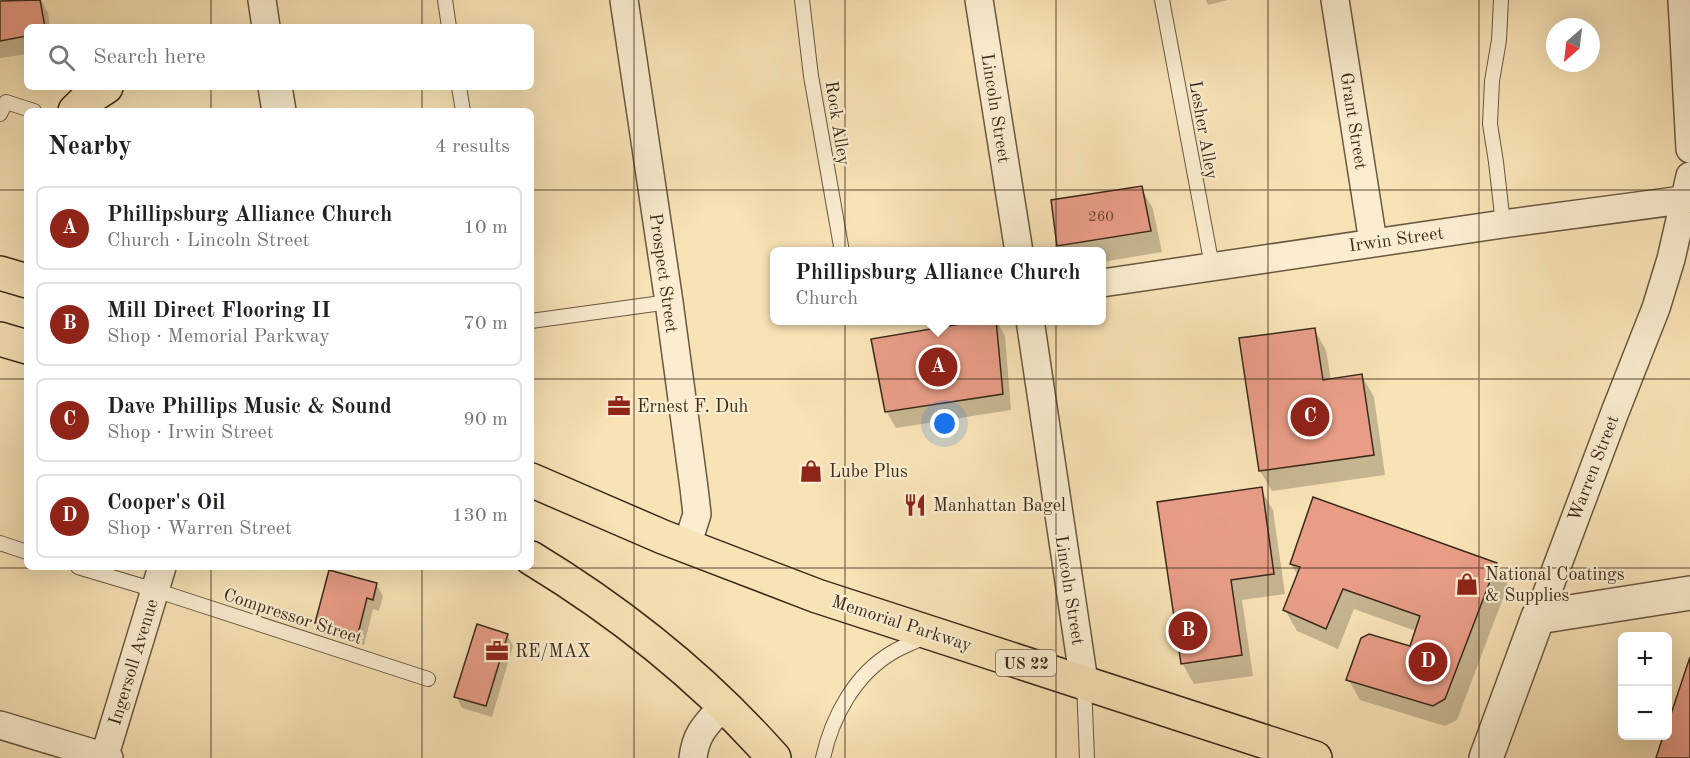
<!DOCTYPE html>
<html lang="en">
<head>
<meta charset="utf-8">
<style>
  body { margin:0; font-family:"Old Standard TT",serif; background:#f2f2f2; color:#202124 }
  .controls { position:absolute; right:18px; bottom:18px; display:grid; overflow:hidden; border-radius:9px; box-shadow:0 6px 24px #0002 }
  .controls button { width:54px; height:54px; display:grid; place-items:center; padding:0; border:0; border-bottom:2px solid #e0e0e0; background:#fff; color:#202124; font:30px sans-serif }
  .compass { position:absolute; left:1546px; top:18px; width:54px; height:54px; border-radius:50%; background:#fff; box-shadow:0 6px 24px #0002; rotate:208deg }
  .you { position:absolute; left:945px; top:424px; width:21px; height:21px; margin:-15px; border:4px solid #fff; border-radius:50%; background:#1a73e8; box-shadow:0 0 0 9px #1a73e833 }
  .badge { display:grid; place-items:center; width:39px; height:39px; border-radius:50%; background:#8f2418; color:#fff; font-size:20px; font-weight:700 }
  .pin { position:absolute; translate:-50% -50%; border:3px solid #fff; box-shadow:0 2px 6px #0006 }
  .popup { position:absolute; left:770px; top:247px; width:336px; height:78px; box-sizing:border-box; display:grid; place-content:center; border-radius:9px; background:#fff; filter:drop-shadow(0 2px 4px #0005); font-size:20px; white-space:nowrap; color:#757577 }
  .popup b { font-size:22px; color:#202124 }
  .popup::after { content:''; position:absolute; left:50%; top:100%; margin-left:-12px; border:12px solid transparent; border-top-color:#fff }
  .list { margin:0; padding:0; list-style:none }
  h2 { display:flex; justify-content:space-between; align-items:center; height:78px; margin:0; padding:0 24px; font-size:26px }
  h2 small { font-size:20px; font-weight:400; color:#757577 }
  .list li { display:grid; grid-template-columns:39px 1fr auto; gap:18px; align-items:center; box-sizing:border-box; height:84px; margin:0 12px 12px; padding:0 12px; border:2px solid #e0e0e0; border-radius:9px }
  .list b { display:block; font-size:22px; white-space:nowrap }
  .list p { margin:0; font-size:20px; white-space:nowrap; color:#757577 }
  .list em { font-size:20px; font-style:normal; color:#757577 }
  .icon { flex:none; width:33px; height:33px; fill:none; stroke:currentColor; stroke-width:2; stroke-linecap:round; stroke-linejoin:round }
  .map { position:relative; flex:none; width:1690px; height:758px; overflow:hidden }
  .search { position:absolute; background:#fff; box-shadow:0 6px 24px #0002; left:24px; top:24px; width:510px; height:66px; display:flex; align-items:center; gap:15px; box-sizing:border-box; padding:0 21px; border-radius:9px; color:#757577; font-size:22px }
  .panel { position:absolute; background:#fff; box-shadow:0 6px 24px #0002; left:24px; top:108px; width:510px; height:462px; border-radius:9px }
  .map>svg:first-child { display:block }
</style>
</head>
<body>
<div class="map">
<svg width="1690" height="758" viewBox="0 0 1690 758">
  <rect width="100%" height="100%" fill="#f8e3b6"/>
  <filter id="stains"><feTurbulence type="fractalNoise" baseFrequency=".00333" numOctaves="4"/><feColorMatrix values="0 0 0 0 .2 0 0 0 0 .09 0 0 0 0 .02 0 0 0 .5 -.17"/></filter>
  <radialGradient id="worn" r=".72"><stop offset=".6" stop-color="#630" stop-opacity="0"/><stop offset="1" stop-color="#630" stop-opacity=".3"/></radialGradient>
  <path fill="#0003" d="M14 0H41L48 13 50 27H27V54L0 58V2Z
    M1206 0H1228L1208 5Z
    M1141 188 1153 209 1162 252 1102 262V252H1062L1058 246 1053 201Z
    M996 320 1005 336 1011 410 896 428 886 411Z
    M1314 329 1326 350 1331 380 1362 376 1374 397 1385 475 1272 491 1260 471Z
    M1261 489 1273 510 1285 594 1242 600 1253 676 1194 684 1182 663Z
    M1291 564H1496L1508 585 1457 720 1445 726 1360 700 1348 679 1411 647 1416 631 1354 609 1338 649 1297 631 1285 610 1298 576Z
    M376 584 383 596 379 611 373 609 364 645 324 634 317 623Z
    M507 635 513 646 492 717 462 708 456 696Z"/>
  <path fill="#e99d87" stroke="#3a2a19" stroke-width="1.5" d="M40 0 45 27H27V36L0 41V1Z
    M1142 186 1151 231 1057 246 1051 200Z
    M984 320H996L1003 394 885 412 871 339Z
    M1315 328 1323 380 1362 374 1374 455 1259 471 1239 338Z
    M1262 487 1274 574 1231 580 1242 655 1181 664 1157 502Z
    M1313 497 1497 563 1445 699 1433 706 1346 680 1361 638 1369 634 1410 646 1420 616 1343 589 1326 629 1283 610 1300 567 1290 564Z
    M329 570 377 583 373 600 367 598 358 634 315 623Z
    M477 624 508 634 486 706 454 697Z
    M1690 657V758H1656L1663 736H1668V723Z"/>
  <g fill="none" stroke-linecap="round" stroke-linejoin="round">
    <g stroke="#6a5840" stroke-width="16">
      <path id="service" d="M445 0 449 27
        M802 0 811 76 842 252
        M1162 0 1212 266
        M1501 0 1499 40 1492 81 1490 124 1496 162 1503 224
        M459 87 463 111
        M0 114 6 102 34 111
        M531 321 669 302
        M0 543 27 552
        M78 567 155 590 428 679
        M1084 684 1087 758
        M823 758C832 717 855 674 893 652 903 646 915 642 926 636"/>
    </g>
    <g stroke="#6a5840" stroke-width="30">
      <path id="minor" d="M262 0 266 27
        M624 0 669 302 694 488 697 514 687 546
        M979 0 1019 252
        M1335 0 1373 242
        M1682 0 1690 149
        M1102 283 1503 224 1690 199
        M1030 320 1084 682
        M1538 617 1615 412 1656 308 1671 259 1690 176
        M0 725 109 758
        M104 758 162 567
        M693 758C696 732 707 724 723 706"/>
    </g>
    <g stroke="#6a5840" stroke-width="36">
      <path id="tertiary" d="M275 87 279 111
        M1486 758 1538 617 1690 593"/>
    </g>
    <g stroke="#3a2a19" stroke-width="36">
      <path id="trunk" d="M75 111 87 99 106 87
        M0 273 27 281
        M0 339 27 347
        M531 480 663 537 817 596 1315 758
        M531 558C620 612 705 680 774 758"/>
    </g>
    <use href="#service" stroke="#faedd0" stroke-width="14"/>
    <use href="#minor" stroke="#faedd0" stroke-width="27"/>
    <use href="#tertiary" stroke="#faedd0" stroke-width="33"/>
    <use href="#trunk" stroke="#f8e3b6" stroke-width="33"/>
  </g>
  <path fill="none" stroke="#3a2a19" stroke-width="1.5" stroke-opacity="0.55" d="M211 0V27M422 0V27M634 0V758M845 0V758M1056 0V758M1268 0V758M1479 0V758M211 87V111M422 87V111M0 190H27M531 190H1690M0 379H27M531 379H1690M211 567V758M422 567V758M0 568H1690"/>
  <defs>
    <g id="office-bare" transform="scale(1.8)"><path d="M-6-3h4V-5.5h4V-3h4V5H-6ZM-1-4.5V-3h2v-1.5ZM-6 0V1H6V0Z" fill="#8f2418" stroke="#faedd0" stroke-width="2.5" paint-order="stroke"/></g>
    <g id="shop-bare" transform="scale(1.8)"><path d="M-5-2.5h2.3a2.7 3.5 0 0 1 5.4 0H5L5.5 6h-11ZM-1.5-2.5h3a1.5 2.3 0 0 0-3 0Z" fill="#8f2418" stroke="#faedd0" stroke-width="2.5" paint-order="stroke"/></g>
    <g id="restaurant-bare" transform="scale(1.8)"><path d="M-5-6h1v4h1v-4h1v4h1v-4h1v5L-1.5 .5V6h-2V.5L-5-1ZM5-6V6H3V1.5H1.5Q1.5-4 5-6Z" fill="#8f2418" stroke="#faedd0" stroke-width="2.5" paint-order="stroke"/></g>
  </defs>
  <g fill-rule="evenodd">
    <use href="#office-bare" x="619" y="406"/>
    <use href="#shop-bare" x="811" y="471"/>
    <use href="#restaurant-bare" x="915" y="505"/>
    <use href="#shop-bare" x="1467" y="584"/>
    <use href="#office-bare" x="497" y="651"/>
  </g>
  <g text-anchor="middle" stroke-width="4.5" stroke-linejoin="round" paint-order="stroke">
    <g font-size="15" fill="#664734">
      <text x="1101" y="221">260</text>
    </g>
    <rect fill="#faedd0" stroke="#746450" stroke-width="1.5" x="996" y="650" width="60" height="26" rx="4.5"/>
    <g font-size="16" font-weight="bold" fill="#3a2a19">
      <text x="1026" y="669">US 22</text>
    </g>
    <g font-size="18" fill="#3a2a19" stroke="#faedd0">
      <text transform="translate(996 108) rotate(81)" y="6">Lincoln Street</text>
      <text transform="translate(1354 121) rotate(81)" y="6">Grant Street</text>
      <text transform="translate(838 123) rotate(81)" y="6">Rock Alley</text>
      <text transform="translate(1204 130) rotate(80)" y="6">Lesher Alley</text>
      <text transform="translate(1396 239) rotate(-8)" y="6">Irwin Street</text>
      <text transform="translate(664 273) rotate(82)" y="6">Prospect Street</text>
      <text transform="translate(1593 468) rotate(-69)" y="6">Warren Street</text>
      <text transform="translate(1070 590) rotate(81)" y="6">Lincoln Street</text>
      <text transform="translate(293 616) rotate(18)" y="6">Compressor Street</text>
      <text transform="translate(902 623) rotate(18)" y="6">Memorial Parkway</text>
      <text transform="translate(133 662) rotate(-73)" y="6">Ingersoll Avenue</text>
    </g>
    <g font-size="18" fill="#3a2a19" stroke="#faedd0" text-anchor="start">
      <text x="637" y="412">Ernest F. Duh</text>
      <text x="829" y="477">Lube Plus</text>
      <text x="933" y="511">Manhattan Bagel</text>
      <text x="1485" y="580">National Coatings<tspan x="1485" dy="21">&amp; Supplies</tspan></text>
      <text x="515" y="657">RE/MAX</text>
    </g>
  </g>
  <rect width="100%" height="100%" filter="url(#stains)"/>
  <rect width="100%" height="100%" fill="url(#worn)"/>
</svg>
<div class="controls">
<button>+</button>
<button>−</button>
</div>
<svg class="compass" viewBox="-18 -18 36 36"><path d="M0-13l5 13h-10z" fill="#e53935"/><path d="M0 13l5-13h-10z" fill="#757577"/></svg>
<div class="you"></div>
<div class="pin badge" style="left:938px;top:367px">A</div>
<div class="popup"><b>Phillipsburg Alliance Church</b>Church</div>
<div class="pin badge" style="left:1188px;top:631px">B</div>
<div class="pin badge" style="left:1310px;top:417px">C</div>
<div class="pin badge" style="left:1428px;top:662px">D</div>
<div class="search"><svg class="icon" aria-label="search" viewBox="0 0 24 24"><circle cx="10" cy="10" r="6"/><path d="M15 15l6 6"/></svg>Search here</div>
<section class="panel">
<h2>Nearby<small>4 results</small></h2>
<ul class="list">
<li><span class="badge">A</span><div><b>Phillipsburg Alliance Church</b><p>Church · Lincoln Street</p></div><em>10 m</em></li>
<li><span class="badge">B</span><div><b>Mill Direct Flooring II</b><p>Shop · Memorial Parkway</p></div><em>70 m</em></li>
<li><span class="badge">C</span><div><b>Dave Phillips Music &amp; Sound</b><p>Shop · Irwin Street</p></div><em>90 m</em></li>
<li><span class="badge">D</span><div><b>Cooper's Oil</b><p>Shop · Warren Street</p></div><em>130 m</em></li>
</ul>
</section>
</div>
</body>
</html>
